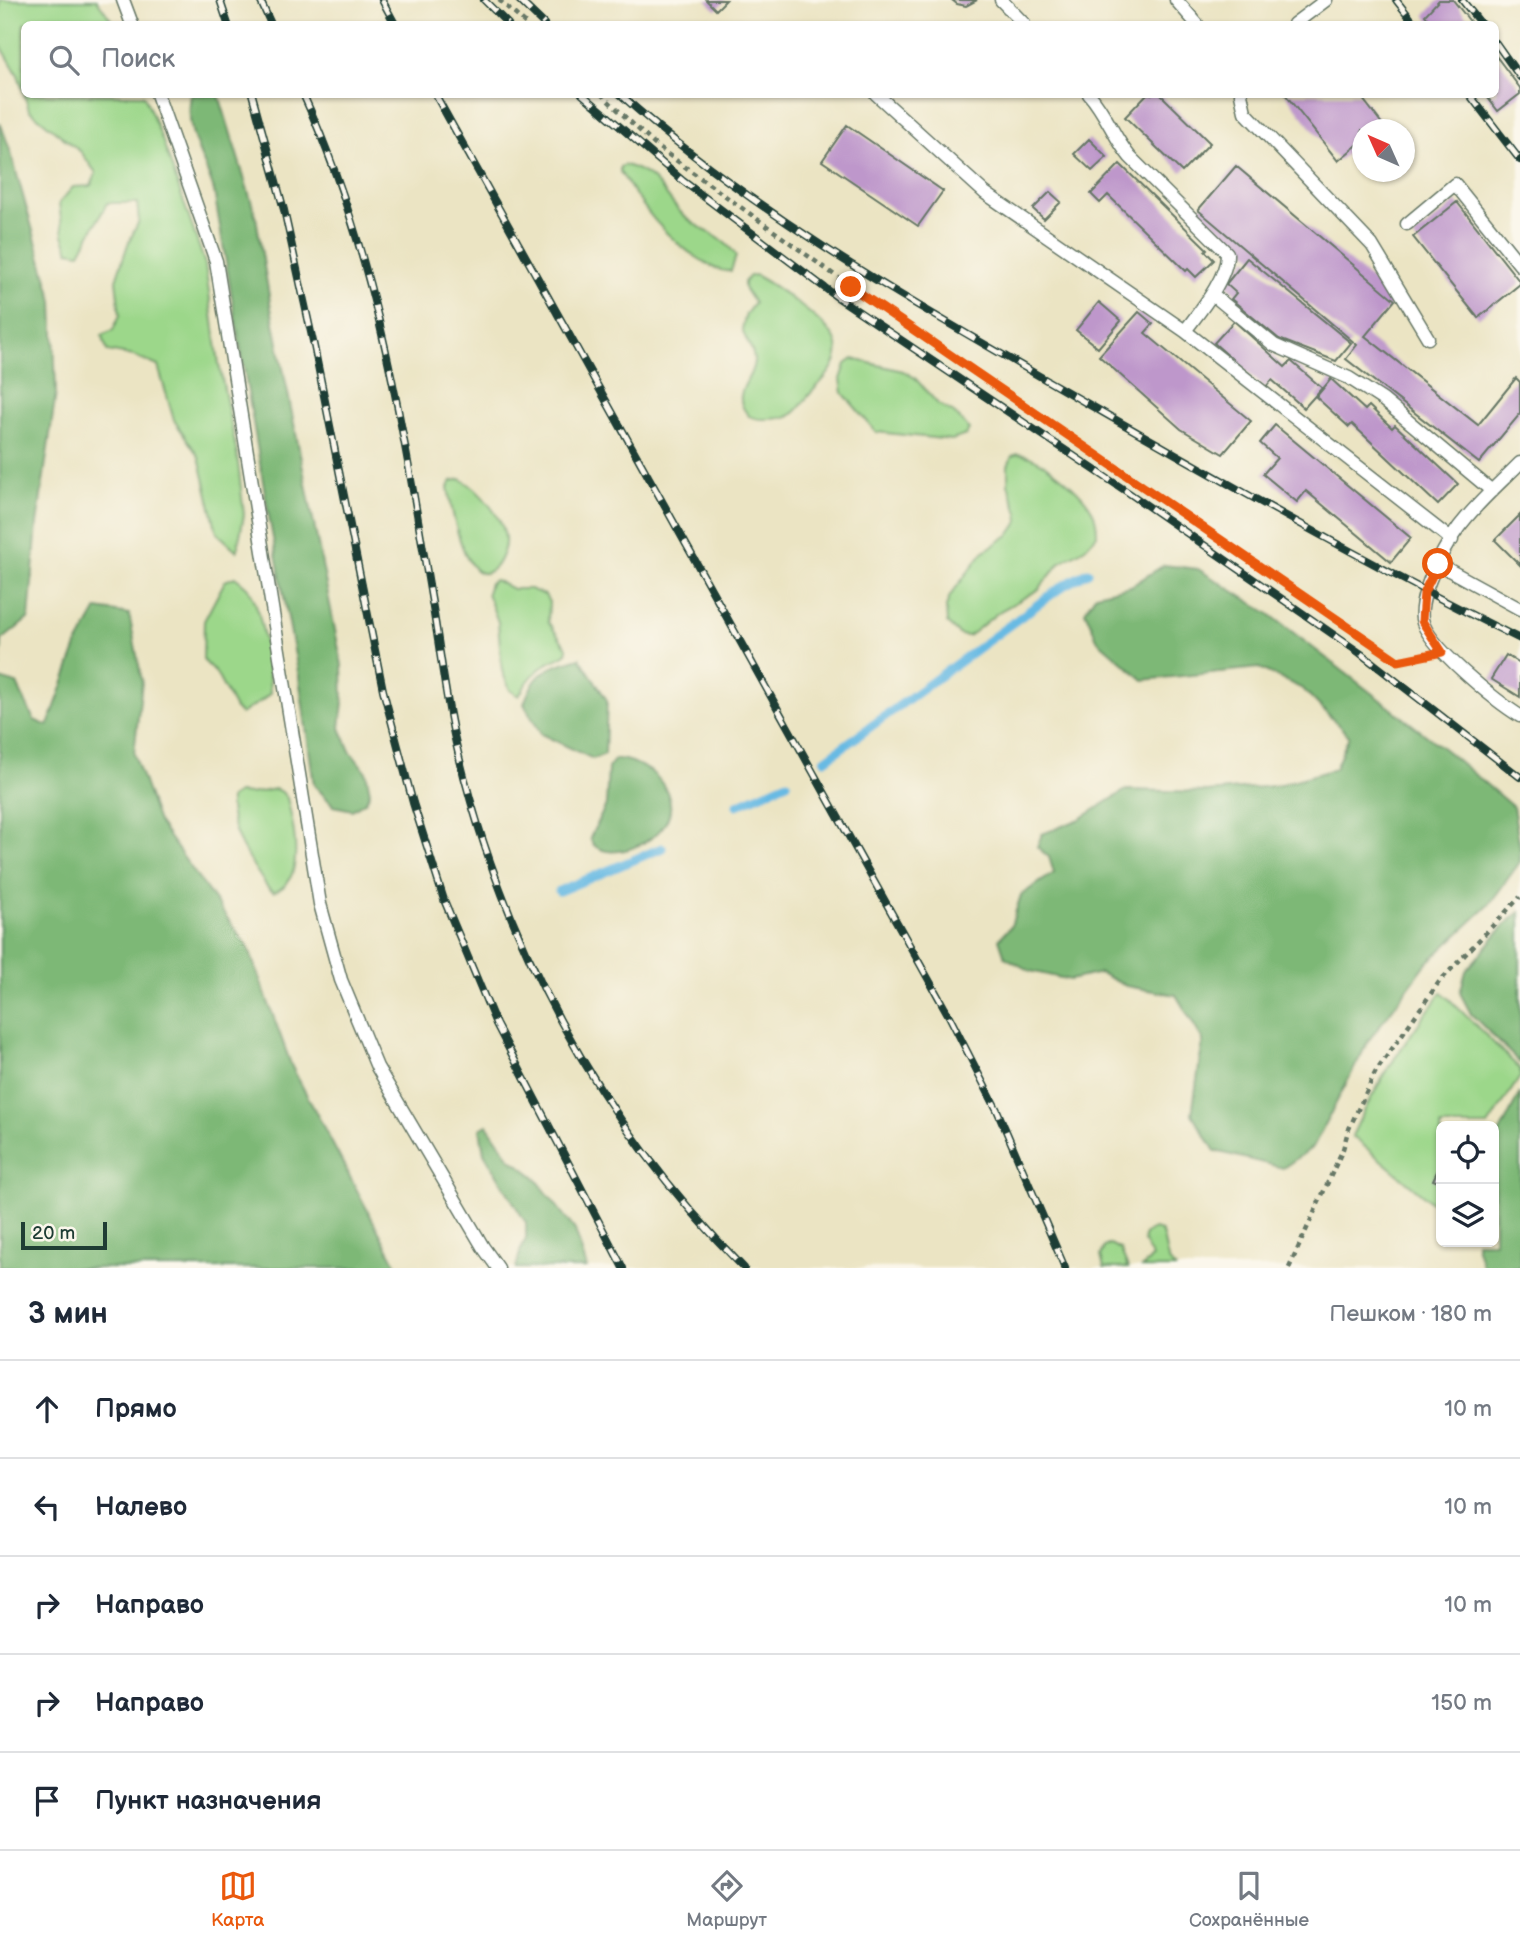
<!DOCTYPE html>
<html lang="ru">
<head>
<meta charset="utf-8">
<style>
  body { margin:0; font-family:"Balsamiq Sans",sans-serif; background:#f6f6f7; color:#1f2937 }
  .controls { position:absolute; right:21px; bottom:21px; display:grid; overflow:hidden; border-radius:10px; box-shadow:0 2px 5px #0004 }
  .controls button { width:63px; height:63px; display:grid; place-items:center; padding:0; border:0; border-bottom:2px solid #e0e1e3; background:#fff; color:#1f2937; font:35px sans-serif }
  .compass { position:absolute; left:1352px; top:119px; width:63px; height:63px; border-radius:50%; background:#fff; box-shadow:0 2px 5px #0004; rotate:315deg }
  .scale { position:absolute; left:21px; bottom:18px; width:86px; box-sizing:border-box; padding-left:7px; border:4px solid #1f3d34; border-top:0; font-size:19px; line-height:24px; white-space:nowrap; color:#1f3d34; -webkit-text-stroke:5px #fbf7ec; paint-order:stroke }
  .stop { position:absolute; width:21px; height:21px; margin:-16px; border:5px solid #ea580c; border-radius:50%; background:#fff }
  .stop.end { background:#ea580c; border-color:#fff; box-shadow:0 2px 7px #0008 }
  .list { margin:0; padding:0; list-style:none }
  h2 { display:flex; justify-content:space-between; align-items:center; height:91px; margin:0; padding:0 28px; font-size:30px }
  h2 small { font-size:23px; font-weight:400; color:#747a83 }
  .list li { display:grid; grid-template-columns:46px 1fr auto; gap:21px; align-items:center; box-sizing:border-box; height:98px; padding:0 28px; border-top:2px solid #e0e1e3 }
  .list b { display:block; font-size:26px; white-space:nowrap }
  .list em { font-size:23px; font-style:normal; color:#747a83 }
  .icon { flex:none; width:38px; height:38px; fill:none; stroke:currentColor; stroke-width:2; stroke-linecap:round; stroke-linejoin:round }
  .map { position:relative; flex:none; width:1520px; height:1268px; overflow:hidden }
  .search { position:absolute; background:#fff; box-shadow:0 2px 5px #0004; left:21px; right:21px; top:21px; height:77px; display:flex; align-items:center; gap:18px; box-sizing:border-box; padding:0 24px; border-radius:10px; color:#747a83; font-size:26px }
  .sheet { height:581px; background:#fff }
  nav { display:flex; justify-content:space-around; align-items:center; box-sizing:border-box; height:98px; border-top:2px solid #e0e1e3; background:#fff; font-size:19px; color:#747a83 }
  nav a { display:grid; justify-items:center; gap:4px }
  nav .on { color:#ea580c }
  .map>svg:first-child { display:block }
</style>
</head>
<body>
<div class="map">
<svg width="1520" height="1268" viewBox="0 0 1520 1268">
  <rect width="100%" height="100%" fill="#fbf7ec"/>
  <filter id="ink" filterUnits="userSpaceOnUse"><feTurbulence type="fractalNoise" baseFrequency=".0143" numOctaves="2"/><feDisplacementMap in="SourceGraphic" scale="14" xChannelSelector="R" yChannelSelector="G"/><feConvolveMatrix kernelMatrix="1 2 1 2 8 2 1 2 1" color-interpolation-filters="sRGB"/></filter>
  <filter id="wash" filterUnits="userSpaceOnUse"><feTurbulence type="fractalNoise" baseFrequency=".00686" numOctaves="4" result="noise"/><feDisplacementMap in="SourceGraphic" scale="28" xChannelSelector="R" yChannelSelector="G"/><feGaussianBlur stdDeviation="1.57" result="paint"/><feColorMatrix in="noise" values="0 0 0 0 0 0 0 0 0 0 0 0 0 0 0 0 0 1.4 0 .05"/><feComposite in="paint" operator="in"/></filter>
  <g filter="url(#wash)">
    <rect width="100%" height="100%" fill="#ebe4c3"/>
    <path fill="#9cd78a" stroke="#5e8a5f" stroke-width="2" d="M0 0H97L114 24H24V94L144 95 163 142 205 264 219 364 237 454 244 515 237 551 217 533 199 457 174 420 158 366 134 356 107 351 102 335 113 330 120 315 116 280 128 244 139 221 137 203H107L80 253 69 251 63 235 59 203 73 187 91 186 96 173 81 152 29 110 18 75 0 44Z
      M625 165C663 175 663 199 688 219 704 232 725 237 736 256L731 271C719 272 711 266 701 260 664 238 643 207 620 172V167Z
      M755 275C772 284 834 326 837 345 841 365 821 382 809 395 803 402 799 411 791 415 781 419 758 421 749 416 728 393 754 381 754 360 754 349 745 340 742 329L746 314 754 303 744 288V282L750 276Z
      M853 359 903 371 915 378 938 404 954 413 969 429 966 435 952 440 876 432 843 393 841 379 846 364Z
      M1018 454C1041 456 1084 492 1094 514 1096 520 1097 528 1097 535L1085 548 1061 562 1038 590 1000 611 974 632 968 636 960 635 947 623 946 607 950 596 983 552 1010 534 1019 521 1018 513 1008 484V466L1012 456Z
      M461 479C479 489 507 521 505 543 505 549 499 564 494 568 465 596 450 500 448 487L452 481Z
      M235 577C239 580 244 584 248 588 263 610 269 667 270 693 261 704 252 705 241 714L235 709 216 673 203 660 204 621 225 581Z
      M495 580 513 589H530L545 595 549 602 548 622 567 648V653C562 658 558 658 552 661 536 669 527 681 519 696L510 690 502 671 498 622 487 593 490 583Z
      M275 789 282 792 287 798C293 822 308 883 273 892L268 888C250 861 228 833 230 798L238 793 250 794Z
      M1442 992 1520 1069V1077L1488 1126H1441V1210L1352 1136C1376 1083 1407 1038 1442 992Z
      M1154 1229 1161 1231C1167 1244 1163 1257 1175 1268H1142L1152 1257C1148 1246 1134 1237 1154 1229Z
      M1110 1244 1120 1249 1128 1268H1104L1101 1256 1104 1247Z"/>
    <path fill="#7db876" stroke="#4e7a55" stroke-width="2" d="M191 95H219L256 217 271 308 342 665 343 702 340 728 350 751 366 772 370 792 366 801 352 810 334 806 314 785 299 677 269 517 214 191C204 156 184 134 191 95Z
      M0 122 10 150 53 301 56 393 37 524 29 618 2 640 0 668Z
      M1164 565 1198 569 1268 613 1449 753 1513 807 1520 847V862L1488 906 1426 964 1369 1040 1313 1147 1283 1168 1215 1151 1192 1114 1203 1040 1176 995 1126 986 1100 973 1070 980 1030 971 1005 957 999 939 1011 926 1021 895 1054 873 1049 857 1037 847 1042 834 1080 819 1126 790 1207 792 1274 786 1335 769 1349 736 1303 689 1259 668 1143 680 1098 641 1085 611 1096 594 1131 586Z
      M97 609 129 614 142 681 134 754 158 822 248 947 292 1067 398 1268H0V679L17 684 34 720 48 726 78 643Z
      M580 658 607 700 605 754 593 759 541 734 524 704C535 671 548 667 580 658Z
      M615 759C628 758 639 765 650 771 657 776 663 784 667 792 688 838 600 871 590 838L606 805 608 768Z
      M1520 912V1063L1471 1014 1460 993 1466 971 1504 926Z
      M1520 1093V1268H1483L1476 1245V1242H1494V1144Z
      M487 1125 510 1158 534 1176 575 1230 587 1268H516L520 1252 526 1238V1223L484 1153 480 1129Z"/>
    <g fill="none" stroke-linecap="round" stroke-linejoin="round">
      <path stroke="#67bae3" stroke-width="9" d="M825 760 1063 586 1088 572
        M737 805 787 783
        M559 891 662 848"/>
    </g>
    <g id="blocks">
      <path fill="#be97cb" d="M706 0H726L716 10Z
        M952 0H977L966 6 957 4Z
        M1439 0H1453L1472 24H1432L1425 15Z
        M1496 56 1520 88V94L1498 111 1485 94H1496Z
        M1147 94H1160L1210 143 1182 172 1125 117Z
        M1285 94H1359L1383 125 1377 130H1362V141L1338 161Z
        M847 125 943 191 918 226 822 161Z
        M1089 139 1107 157 1092 171 1074 154Z
        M1120 164 1207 249 1205 251 1214 260 1196 277 1188 269 1186 271 1108 195 1100 203 1091 194Z
        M1236 166 1395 300 1365 336 1478 425 1516 378 1520 382V414L1479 463 1346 359 1357 345 1198 210Z
        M1050 192 1061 202 1044 219 1033 209Z
        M1457 202 1520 282V284L1478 318 1413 237Z
        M1247 258 1351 343 1336 361 1279 339 1231 299 1236 293 1226 284Z
        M1099 302 1121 321 1098 348 1076 330Z
        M1139 312 1153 324 1145 333 1251 421 1223 454 1181 429 1099 356Z
        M1234 321 1285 367 1291 361 1322 388 1304 408 1272 380 1265 388 1214 343Z
        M1331 379 1365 410 1369 406 1392 428 1395 425 1458 484 1438 505 1352 424 1349 427 1316 397Z
        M1275 425 1411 538 1391 562 1306 491 1297 502 1263 474 1277 458 1260 443Z
        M1520 515V565L1495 540Z
        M1506 655 1520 664V697L1491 679Z
        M1441 1163V1183L1433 1180Z"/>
    </g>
  </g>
  <g filter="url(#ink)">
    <use href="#blocks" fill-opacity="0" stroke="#676" stroke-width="2"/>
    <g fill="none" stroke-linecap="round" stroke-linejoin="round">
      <g stroke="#676" stroke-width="15">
        <path id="lane" d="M123 0 132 24
          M1001 0 1024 24
          M1176 0 1197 24
          M1294 24 1326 0
          M157 94 216 261 320 904 341 980 377 1067 483 1247 498 1268
          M876 94 985 193 1185 331 1452 540
          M1089 94C1106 113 1114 138 1130 157L1227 253C1228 278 1199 312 1185 331
          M1241 94 1245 112 1372 245 1428 338
          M1407 224 1455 184 1520 265
          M1212 294 1274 345 1349 378 1383 400 1492 491
          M1520 463C1502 481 1483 498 1467 517 1449 537 1418 592 1422 619 1426 645 1497 702 1520 716
          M1438 564 1520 609"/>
      </g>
      <path stroke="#676" stroke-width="4.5" stroke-dasharray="5 5" stroke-linecap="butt" d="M499 0 526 24
        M601 94 655 145 851 287 1398 661 1421 656
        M1289 1268 1343 1149 1348 1131 1375 1073 1439 982 1520 897"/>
      <use href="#lane" stroke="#fff" stroke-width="12"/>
      <g stroke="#1f3d34" stroke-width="8">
        <path id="rail" d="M220 0 228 24
          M260 0 271 24
          M382 0 395 24
          M484 0 508 24
          M519 0 544 24
          M1396 0 1415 24
          M1462 0 1481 24
          M1496 43 1520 77
          M252 94 284 210 314 346 383 690 413 803 444 900 496 1024 623 1268
          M303 94C378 257 403 433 433 608 440 650 445 693 454 735 499 937 598 1121 744 1268
          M435 94 949 1016 997 1110 1065 1268
          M582 94 683 181 837 297 1129 493 1360 653 1520 777
          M620 94C750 211 904 298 1055 385 1208 473 1362 561 1520 639
          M1469 94 1520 160"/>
      </g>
      <use href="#rail" stroke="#fbf7ec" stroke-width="5" stroke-dasharray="16" stroke-linecap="butt"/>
    </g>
  </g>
  <g fill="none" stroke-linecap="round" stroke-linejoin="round" filter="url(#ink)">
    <path stroke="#ea580c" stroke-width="9" d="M851 287 1398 661 1442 652 1422 621 1424 592 1438 564"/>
  </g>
</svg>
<div class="controls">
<button><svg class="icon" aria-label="locate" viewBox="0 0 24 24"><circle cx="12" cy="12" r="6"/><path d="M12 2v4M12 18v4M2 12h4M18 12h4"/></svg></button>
<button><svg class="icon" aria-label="layers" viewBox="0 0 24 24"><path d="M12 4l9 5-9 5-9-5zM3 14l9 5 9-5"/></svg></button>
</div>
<svg class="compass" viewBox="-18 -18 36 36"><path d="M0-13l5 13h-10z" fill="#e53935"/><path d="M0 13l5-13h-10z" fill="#747a83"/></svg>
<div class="scale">20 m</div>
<div class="stop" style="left:1438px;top:564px"></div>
<div class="stop end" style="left:851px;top:287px"></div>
<div class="search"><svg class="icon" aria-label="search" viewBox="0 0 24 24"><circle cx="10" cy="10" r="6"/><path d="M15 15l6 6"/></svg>Поиск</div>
</div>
<section class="sheet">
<h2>3 мин<small>Пешком · 180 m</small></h2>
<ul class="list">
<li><svg class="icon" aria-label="ahead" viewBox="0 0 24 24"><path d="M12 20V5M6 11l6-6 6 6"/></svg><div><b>Прямо</b></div><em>10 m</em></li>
<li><svg class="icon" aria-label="left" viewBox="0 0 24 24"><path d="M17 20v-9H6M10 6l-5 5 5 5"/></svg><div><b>Налево</b></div><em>10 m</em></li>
<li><svg class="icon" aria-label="right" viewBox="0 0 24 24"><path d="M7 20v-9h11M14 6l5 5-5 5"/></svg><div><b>Направо</b></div><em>10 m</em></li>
<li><svg class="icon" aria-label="right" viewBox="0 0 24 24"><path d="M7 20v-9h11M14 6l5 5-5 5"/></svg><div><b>Направо</b></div><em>150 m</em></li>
<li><svg class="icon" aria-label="arrive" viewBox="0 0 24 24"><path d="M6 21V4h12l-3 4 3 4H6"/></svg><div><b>Пункт назначения</b></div></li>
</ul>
</section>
<nav>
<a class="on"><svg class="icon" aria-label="map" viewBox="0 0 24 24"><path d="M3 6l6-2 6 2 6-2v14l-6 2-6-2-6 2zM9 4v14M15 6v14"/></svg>Карта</a>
<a><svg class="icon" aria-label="directions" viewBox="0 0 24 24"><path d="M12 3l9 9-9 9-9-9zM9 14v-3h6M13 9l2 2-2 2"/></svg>Маршрут</a>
<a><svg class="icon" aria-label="saved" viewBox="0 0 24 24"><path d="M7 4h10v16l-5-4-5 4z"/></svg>Сохранённые</a>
</nav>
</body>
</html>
